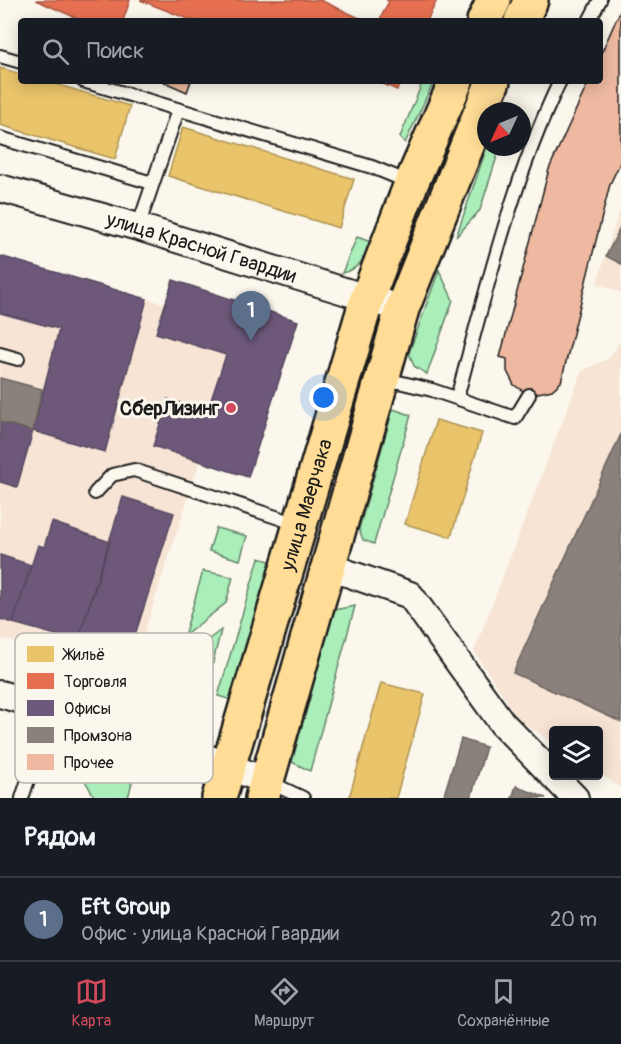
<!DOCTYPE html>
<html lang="ru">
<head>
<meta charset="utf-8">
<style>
  body { margin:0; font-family:Pangolin,sans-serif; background:#20242c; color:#f1f3f6 }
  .controls { position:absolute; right:18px; bottom:18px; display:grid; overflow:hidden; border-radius:6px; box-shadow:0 3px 15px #0003 }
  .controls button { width:54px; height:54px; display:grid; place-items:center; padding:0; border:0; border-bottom:2px solid #363941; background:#171b24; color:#f1f3f6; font:30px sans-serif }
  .compass { position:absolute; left:477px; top:102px; width:54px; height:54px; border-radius:50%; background:#171b24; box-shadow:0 3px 15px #0003; rotate:226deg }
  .you { position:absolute; left:324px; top:398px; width:21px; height:21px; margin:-15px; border:4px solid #fff; border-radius:50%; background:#1a73e8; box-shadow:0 0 0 9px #1a73e833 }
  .badge { display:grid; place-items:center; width:39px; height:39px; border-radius:50%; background:#d1495b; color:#fff; font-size:20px; font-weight:700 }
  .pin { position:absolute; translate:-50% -50px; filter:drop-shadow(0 2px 3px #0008) }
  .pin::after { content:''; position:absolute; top:32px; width:21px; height:18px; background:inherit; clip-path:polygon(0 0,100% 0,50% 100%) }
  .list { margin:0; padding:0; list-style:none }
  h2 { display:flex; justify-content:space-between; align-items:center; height:78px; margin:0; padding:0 24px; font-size:26px }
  h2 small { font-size:20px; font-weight:400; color:#9ea1a6 }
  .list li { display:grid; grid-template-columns:39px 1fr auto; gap:18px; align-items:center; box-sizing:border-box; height:84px; padding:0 24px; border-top:2px solid #363941 }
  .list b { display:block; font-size:22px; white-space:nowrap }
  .list p { margin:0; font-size:20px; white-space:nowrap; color:#9ea1a6 }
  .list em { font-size:20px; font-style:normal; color:#9ea1a6 }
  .icon { flex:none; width:33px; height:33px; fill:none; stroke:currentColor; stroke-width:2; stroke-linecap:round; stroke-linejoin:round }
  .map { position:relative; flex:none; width:621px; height:798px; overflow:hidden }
  .search { position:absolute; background:#171b24; box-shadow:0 3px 15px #0003; left:18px; right:18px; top:18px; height:66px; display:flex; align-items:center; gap:15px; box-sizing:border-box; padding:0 21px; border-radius:6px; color:#9ea1a6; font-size:22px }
  .sheet { height:162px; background:#171b24 }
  nav { display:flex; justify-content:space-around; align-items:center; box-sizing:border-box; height:84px; border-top:2px solid #363941; background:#171b24; font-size:16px; color:#9ea1a6 }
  nav a { display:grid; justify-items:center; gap:3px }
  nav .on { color:#d1495b }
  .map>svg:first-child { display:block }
</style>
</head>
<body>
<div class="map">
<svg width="621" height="798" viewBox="0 0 621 798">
  <rect width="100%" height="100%" fill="#fbf7ec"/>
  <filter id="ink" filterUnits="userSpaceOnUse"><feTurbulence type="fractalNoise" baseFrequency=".0167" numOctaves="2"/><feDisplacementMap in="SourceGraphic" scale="12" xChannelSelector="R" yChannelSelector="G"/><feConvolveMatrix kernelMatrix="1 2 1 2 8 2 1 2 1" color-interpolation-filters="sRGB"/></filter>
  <g filter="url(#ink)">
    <path fill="#f7e4d5" d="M621 206V293L597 283Z
      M0 256 165 304 173 280 298 321 248 477 200 461 130 676 0 638Z
      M621 340V788L599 773 598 730H554L553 743 519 720 474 651 582 371 609 358Z"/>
    <path fill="#aaeeb9" stroke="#63856a" stroke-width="1.5" d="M423 81H434L405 143 400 137Z
      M487 147H500L480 210 456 237Z
      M357 237 371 242C365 258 360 269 342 273Z
      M439 270 453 300 427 374 414 366 409 353Z
      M393 409 411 415 374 544 363 540 359 529Z
      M216 528 247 536 240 560 209 551Z
      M259 558 273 562 232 700 218 696Z
      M203 571 233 577 226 603 184 636Z
      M355 606 310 771 292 762 334 610Z
      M221 630 205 694 166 682 169 669Z
      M65 746 136 766 128 798H95Z"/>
    <path fill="#e9c46a" stroke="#ac9253" stroke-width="1.5" d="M0 68 21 74V81H45L130 106 115 159 0 125Z
      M183 127 354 179 339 228 168 176Z
      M436 420 482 433 451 537 405 524Z
      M381 683 425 694 396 798H349Z"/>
    <path fill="#e76f51" stroke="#aa5641" stroke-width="1.5" d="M36 0H130L123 21H83Z
      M140 0H320L366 21H193Z
      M386 0H437L427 21H379L389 1Z
      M377 81H401L397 90Z"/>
    <path fill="#6d597a" stroke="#55475e" stroke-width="1.5" d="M0 256 147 299 105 452 33 431 59 329 0 313Z
      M173 280 298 321 248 477 153 446 168 399 207 412 226 355 156 333Z
      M0 422 33 431 17 487 0 482Z
      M123 497 174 513 128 657 78 641Z
      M52 522 110 542 78 641 13 623 38 545 44 547Z
      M0 555 31 565 13 623 0 619Z"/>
    <path fill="#8a817c" stroke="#69635f" stroke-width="1.5" d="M621 226V264L606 256Z
      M0 378 42 389 33 431 0 422Z
      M621 434V722L513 673Z
      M461 739 486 747 471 798H443Z
      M516 786 546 798H512Z"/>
    <path fill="#eeb9a0" stroke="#1c1c1c" stroke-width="1.5" d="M621 9V161L610 184 561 382 552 390 529 395 514 385 507 371V359L500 357 549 169 589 81H600V56Z
      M162 81H191L187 92Z"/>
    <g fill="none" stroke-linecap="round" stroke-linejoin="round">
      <g stroke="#1c1c1c" stroke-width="16">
        <path id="lane" d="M589 21 600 0
          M0 56 21 62
          M83 81 372 167 411 183
          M0 138 152 183
          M138 227 178 110
          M0 354 18 359
          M382 378 432 390 515 418 529 395
          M457 398C486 291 512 181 560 81
          M95 493 112 475 134 470 300 525
          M269 782 303 798
          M22 798 52 708"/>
      </g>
      <g stroke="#1c1c1c" stroke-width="30">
        <g id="street">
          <path id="s1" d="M0 188 138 227 402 309"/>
          <path d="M327 566 410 595 502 723 575 798"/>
          <path d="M0 694 156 738 266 781"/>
        </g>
      </g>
      <g stroke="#1c1c1c" stroke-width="38">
        <g id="primary">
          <path d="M484 21 494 0"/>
          <path d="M521 21 531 0"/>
          <path id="s2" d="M219 798 367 299 411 184 456 81"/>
          <path d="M262 798 402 309 493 81"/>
        </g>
      </g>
      <use href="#lane" stroke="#fbf7ec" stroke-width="12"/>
      <use href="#street" stroke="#fbf7ec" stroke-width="26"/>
      <use href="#primary" stroke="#ffdd96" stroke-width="33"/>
    </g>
  </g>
  <circle fill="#d1495b" stroke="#fbf7ec" stroke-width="2" cx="231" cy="408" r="6"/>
  <g text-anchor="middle" stroke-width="6" stroke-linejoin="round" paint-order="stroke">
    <g font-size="20" fill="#1c1c1c" stroke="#fbf7ec">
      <text dy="7" stroke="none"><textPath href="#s1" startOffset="210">улица Красной Гвардии</textPath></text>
      <text dy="7" stroke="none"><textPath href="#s2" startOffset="306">улица Маерчака</textPath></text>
    </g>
    <g font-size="20" font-weight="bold" fill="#1c1c1c" stroke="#fbf7ec" text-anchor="end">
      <text x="219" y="415">СберЛизинг</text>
    </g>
  </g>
  <rect x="15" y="633" width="198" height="150" rx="9" fill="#fbf7ec" stroke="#b8b5ae" stroke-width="1.5"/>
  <rect x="27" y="646" width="27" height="16" fill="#e9c46a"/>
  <rect x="27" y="673" width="27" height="16" fill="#e76f51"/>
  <rect x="27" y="700" width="27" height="16" fill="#6d597a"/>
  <rect x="27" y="727" width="27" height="16" fill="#8a817c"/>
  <rect x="27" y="754" width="27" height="16" fill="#eeb9a0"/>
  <g font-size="16" fill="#1c1c1c">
    <text x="64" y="660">Жильё</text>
    <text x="64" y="687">Торговля</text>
    <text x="64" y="714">Офисы</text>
    <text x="64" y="741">Промзона</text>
    <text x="64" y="768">Прочее</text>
  </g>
</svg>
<div class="controls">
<button><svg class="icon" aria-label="layers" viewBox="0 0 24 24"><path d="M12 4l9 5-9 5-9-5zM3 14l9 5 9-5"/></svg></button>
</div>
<svg class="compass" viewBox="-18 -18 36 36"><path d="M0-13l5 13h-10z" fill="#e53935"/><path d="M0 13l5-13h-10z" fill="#9ea1a6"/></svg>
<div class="you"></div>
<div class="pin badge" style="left:251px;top:341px;background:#5c6f8a">1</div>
<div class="search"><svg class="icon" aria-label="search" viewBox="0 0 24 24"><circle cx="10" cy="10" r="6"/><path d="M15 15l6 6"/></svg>Поиск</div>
</div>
<section class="sheet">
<h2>Рядом<small></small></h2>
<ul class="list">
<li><span class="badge" style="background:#5c6f8a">1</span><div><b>Eft Group</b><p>Офис · улица Красной Гвардии</p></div><em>20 m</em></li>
</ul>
</section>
<nav>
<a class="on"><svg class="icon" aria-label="map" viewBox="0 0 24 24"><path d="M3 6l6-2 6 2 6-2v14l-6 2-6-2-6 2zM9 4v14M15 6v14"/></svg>Карта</a>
<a><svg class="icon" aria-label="directions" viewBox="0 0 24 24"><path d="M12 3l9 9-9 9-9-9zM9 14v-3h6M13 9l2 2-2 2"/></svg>Маршрут</a>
<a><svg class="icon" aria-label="saved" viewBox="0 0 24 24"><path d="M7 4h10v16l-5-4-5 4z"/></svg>Сохранённые</a>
</nav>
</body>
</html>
